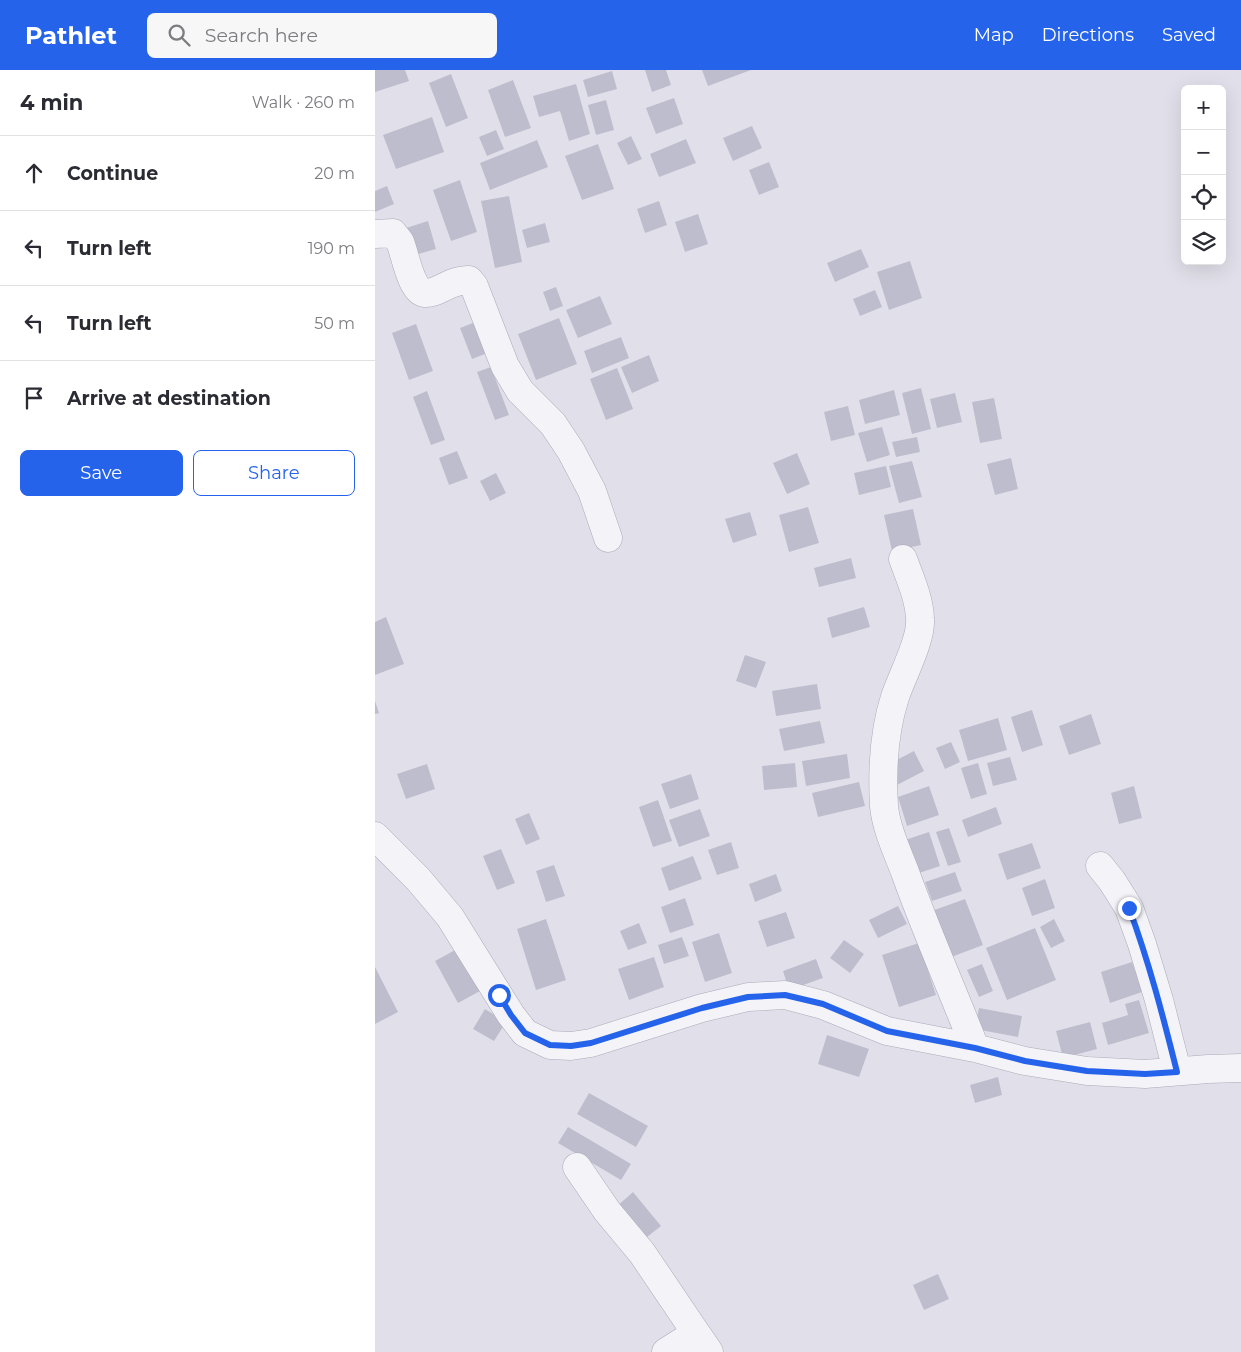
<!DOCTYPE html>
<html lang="en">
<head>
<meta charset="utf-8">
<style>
  body { margin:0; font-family:Montserrat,sans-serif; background:#f7f7f7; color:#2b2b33 }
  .controls { position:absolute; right:15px; top:15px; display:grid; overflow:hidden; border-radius:8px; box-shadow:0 5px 20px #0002 }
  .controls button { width:45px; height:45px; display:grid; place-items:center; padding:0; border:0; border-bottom:1px solid #e1e1e2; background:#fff; color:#2b2b33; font:25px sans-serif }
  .stop { position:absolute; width:15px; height:15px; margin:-11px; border:4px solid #2563eb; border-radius:50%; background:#fff }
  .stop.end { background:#2563eb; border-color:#fff; box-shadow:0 1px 5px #0008 }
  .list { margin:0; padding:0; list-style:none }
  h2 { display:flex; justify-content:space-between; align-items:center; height:65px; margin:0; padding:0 20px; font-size:21px }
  h2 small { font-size:16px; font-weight:400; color:#7c7c81 }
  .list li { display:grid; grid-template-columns:32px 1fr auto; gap:15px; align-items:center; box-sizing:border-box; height:75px; padding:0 20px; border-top:1px solid #e1e1e2 }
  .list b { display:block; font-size:19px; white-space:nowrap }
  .list em { font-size:16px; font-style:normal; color:#7c7c81 }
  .actions { display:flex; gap:10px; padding:15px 20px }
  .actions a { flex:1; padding:11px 0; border:1px solid #2563eb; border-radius:8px; text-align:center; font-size:18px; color:#2563eb }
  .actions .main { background:#2563eb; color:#fff }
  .icon { flex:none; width:28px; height:28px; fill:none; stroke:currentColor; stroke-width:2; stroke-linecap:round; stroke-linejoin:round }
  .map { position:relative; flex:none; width:866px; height:1282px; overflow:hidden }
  header { display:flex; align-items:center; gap:30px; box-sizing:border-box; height:70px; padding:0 25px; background:#2563eb; color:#fff }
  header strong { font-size:24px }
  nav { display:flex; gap:28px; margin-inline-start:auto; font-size:18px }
  .search { width:350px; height:45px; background:#f7f7f7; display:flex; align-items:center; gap:12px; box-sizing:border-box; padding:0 18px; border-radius:8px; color:#7c7c81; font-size:19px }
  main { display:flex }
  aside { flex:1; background:#fff }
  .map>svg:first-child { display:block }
</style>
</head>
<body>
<header>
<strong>Pathlet</strong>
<div class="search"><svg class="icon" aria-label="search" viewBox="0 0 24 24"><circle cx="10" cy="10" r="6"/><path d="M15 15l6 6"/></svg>Search here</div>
<nav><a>Map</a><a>Directions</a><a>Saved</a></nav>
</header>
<main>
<aside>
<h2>4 min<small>Walk · 260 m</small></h2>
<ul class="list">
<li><svg class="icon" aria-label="ahead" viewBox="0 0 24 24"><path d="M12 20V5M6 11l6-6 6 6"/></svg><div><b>Continue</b></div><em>20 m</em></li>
<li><svg class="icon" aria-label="left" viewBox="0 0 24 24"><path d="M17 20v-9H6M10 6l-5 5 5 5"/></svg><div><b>Turn left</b></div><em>190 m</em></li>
<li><svg class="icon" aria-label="left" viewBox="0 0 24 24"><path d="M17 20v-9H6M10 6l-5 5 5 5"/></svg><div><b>Turn left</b></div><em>50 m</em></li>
<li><svg class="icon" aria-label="arrive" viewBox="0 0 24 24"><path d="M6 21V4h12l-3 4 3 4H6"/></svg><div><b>Arrive at destination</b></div></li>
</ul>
<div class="actions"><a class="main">Save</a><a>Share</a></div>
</aside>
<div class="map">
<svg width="866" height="1282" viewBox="0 0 866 1282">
  <rect width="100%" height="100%" fill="#e1e0ea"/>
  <path fill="#bebdcd" d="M0 0H30L34 11 0 22Z
    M270 0H291L296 15 277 22Z
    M327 0H376L333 16Z
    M237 1 242 19 213 27 208 10Z
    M76 4 93 48 71 57 54 13Z
    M138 10 156 58 130 67 113 20Z
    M201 14 215 64 194 71 185 41 164 47 158 26Z
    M299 28 308 54 281 64 271 38Z
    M231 30 239 60 221 65 213 35Z
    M57 47 69 82 21 99 8 65Z
    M377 56 387 78 358 91 348 68Z
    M121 60 129 79 112 86 104 67Z
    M256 66 267 89 253 95 242 73Z
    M311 69 321 93 284 107 275 84Z
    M162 70 173 97 115 120 105 93Z
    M223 74 239 119 207 130 190 86Z
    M394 92 404 117 384 125 374 100Z
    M85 110 102 162 76 171 58 120Z
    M12 116 19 134 0 142V121Z
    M134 126 147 192 120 198 106 131Z
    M284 131 292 155 270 163 262 139Z
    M323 144 333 174 310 182 300 152Z
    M53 151 61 179 36 186 28 159Z
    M170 153 175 172 152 178 147 160Z
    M486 179 494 197 460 212 452 193Z
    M535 191 547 228 514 240 502 202Z
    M181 217 188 236 175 241 168 222Z
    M500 220 507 237 485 246 478 229Z
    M225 226 237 254 203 268 191 240Z
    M184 248 202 294 161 310 143 264Z
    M103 251 115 282 97 289 85 258Z
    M41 254 58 301 34 310 17 263Z
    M246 267 254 288 217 303 209 281Z
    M274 285 284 311 257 323 246 297Z
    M116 297 134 345 120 350 102 302Z
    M242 298 258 339 231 350 215 309Z
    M546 318 556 359 537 364 527 323Z
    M519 320 525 345 490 354 484 330Z
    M52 321 70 370 56 375 38 327Z
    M580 323 587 352 562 358 555 329Z
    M619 328 627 369 605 373 597 332Z
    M473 336 480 365 456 371 449 342Z
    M507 357 515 385 492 392 483 363Z
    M542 367 545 382 521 387 517 372Z
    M82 381 93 408 74 415 64 388Z
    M422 383 435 414 412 424 398 393Z
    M636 388 643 419 620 425 612 394Z
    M537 391 547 427 524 433 514 396Z
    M511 396 516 417 484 425 479 403Z
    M121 403 131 423 115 431 105 411Z
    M433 437 444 473 414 482 404 445Z
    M538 439 546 475 517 481 509 445Z
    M375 442 382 465 358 473 350 449Z
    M476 488 481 508 444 517 439 498Z
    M489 537 495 557 457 568 452 548Z
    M11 547 29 594 0 605V552Z
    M370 585 391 592 381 618 361 611Z
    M442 614 446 639 401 646 397 621Z
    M0 631 4 643 0 644Z
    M657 640 668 675 647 682 636 647Z
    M716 644 726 674 694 685 684 656Z
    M623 648 632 680 593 691 584 660Z
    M445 651 450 673 409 681 404 659Z
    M576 672 585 692 570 699 561 678Z
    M539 681 549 701 522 715 512 695Z
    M472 684 475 708 431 716 427 691Z
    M635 687 642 710 618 716 612 693Z
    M420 693 422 717 389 720 387 696Z
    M603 693 612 724 596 729 586 698Z
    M52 694 60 719 31 729 22 704Z
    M316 704 324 729 295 739 286 714Z
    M484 712 490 736 443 747 437 723Z
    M554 716 564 745 532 756 523 727Z
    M759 716 767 748 744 754 736 723Z
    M283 730 297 771 278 777 264 737Z
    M621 737 627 754 593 767 587 750Z
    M325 739 335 766 304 777 294 750Z
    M154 743 165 769 151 775 140 749Z
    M574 758 586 792 573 796 561 762Z
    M554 762 565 796 535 806 524 772Z
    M356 772 364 798 342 805 333 780Z
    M657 773 666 798 632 810 623 784Z
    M126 779 140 813 122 820 108 786Z
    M318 786 327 809 294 821 286 798Z
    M179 795 190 826 171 832 161 801Z
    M580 802 587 821 557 831 550 812Z
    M401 804 407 821 380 832 374 814Z
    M670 809 680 838 657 846 647 818Z
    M310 828 319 855 295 863 286 837Z
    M590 829 608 875 571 889 554 842Z
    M523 836 532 854 503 868 494 850Z
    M411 842 420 868 392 877 383 851Z
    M171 849 191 910 161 920 142 859Z
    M679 849 690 871 676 878 665 857Z
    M264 853 272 873 253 880 245 861Z
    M660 858 681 910 632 930 611 878Z
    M344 863 357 903 330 912 317 872Z
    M307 867 314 886 289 894 283 875Z
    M469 870 489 884 475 903 455 888Z
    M544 873 561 925 524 937 507 885Z
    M82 879 105 921 83 933 60 891Z
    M279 887 289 917 254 930 243 899Z
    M441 889 448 908 414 920 408 901Z
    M757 892 767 922 735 933 726 902Z
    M607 894 618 921 604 927 592 900Z
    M0 897 23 942 0 954Z
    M764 930 774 963 733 975 727 953 753 945 750 934Z
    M604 938 647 946 643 967 600 959Z
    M110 939 131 952 119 971 98 959Z
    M715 952 722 979 688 988 681 961Z
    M452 965 494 979 484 1007 443 994Z
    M623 1007 627 1025 600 1033 595 1015Z
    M214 1023 273 1056 261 1077 202 1044Z
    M193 1057 256 1094 246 1110 183 1073Z
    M258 1122 286 1156 267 1171 240 1138Z
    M563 1204 574 1229 549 1240 538 1215Z"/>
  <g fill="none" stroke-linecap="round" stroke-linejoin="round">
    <g stroke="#aaa9b8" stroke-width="29">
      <path id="minor" d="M0 164 18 163C20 166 23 169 25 172 30 183 36 222 50 223 62 224 77 209 94 210L99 216 130 296 145 321 178 354 196 381 217 421 233 468
        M528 489C535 508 544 528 545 548 547 569 527 606 520 627 509 661 507 701 509 736 511 758 522 781 530 802 551 861 577 919 600 978
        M0 766 43 809 75 847 136 945 150 963 175 975 196 976 216 973 327 938 373 927 410 925 448 935 512 961 600 978 650 991 712 1001 770 1004 833 999 866 998
        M725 796 737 811 754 838 767 874 784 930 802 1001
        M202 1097 232 1141 267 1183 321 1263
        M291 1282 321 1263 334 1282"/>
    </g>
    <use href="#minor" stroke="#f4f3f8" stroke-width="28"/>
  </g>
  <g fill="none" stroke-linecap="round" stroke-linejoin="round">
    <path stroke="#2563eb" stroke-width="6" d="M124 925 136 945 150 963 175 975 196 976 216 973 327 938 373 927 410 925 448 934 512 961 600 978 650 991 712 1001 770 1004 802 1002C788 946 774 892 754 838"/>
  </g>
</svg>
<div class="controls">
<button>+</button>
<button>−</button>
<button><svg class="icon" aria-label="locate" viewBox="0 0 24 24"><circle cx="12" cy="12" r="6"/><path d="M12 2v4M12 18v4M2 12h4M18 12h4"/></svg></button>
<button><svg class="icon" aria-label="layers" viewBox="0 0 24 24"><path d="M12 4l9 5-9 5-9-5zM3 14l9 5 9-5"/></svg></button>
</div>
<div class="stop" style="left:124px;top:925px"></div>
<div class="stop end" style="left:754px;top:838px"></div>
</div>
</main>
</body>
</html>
